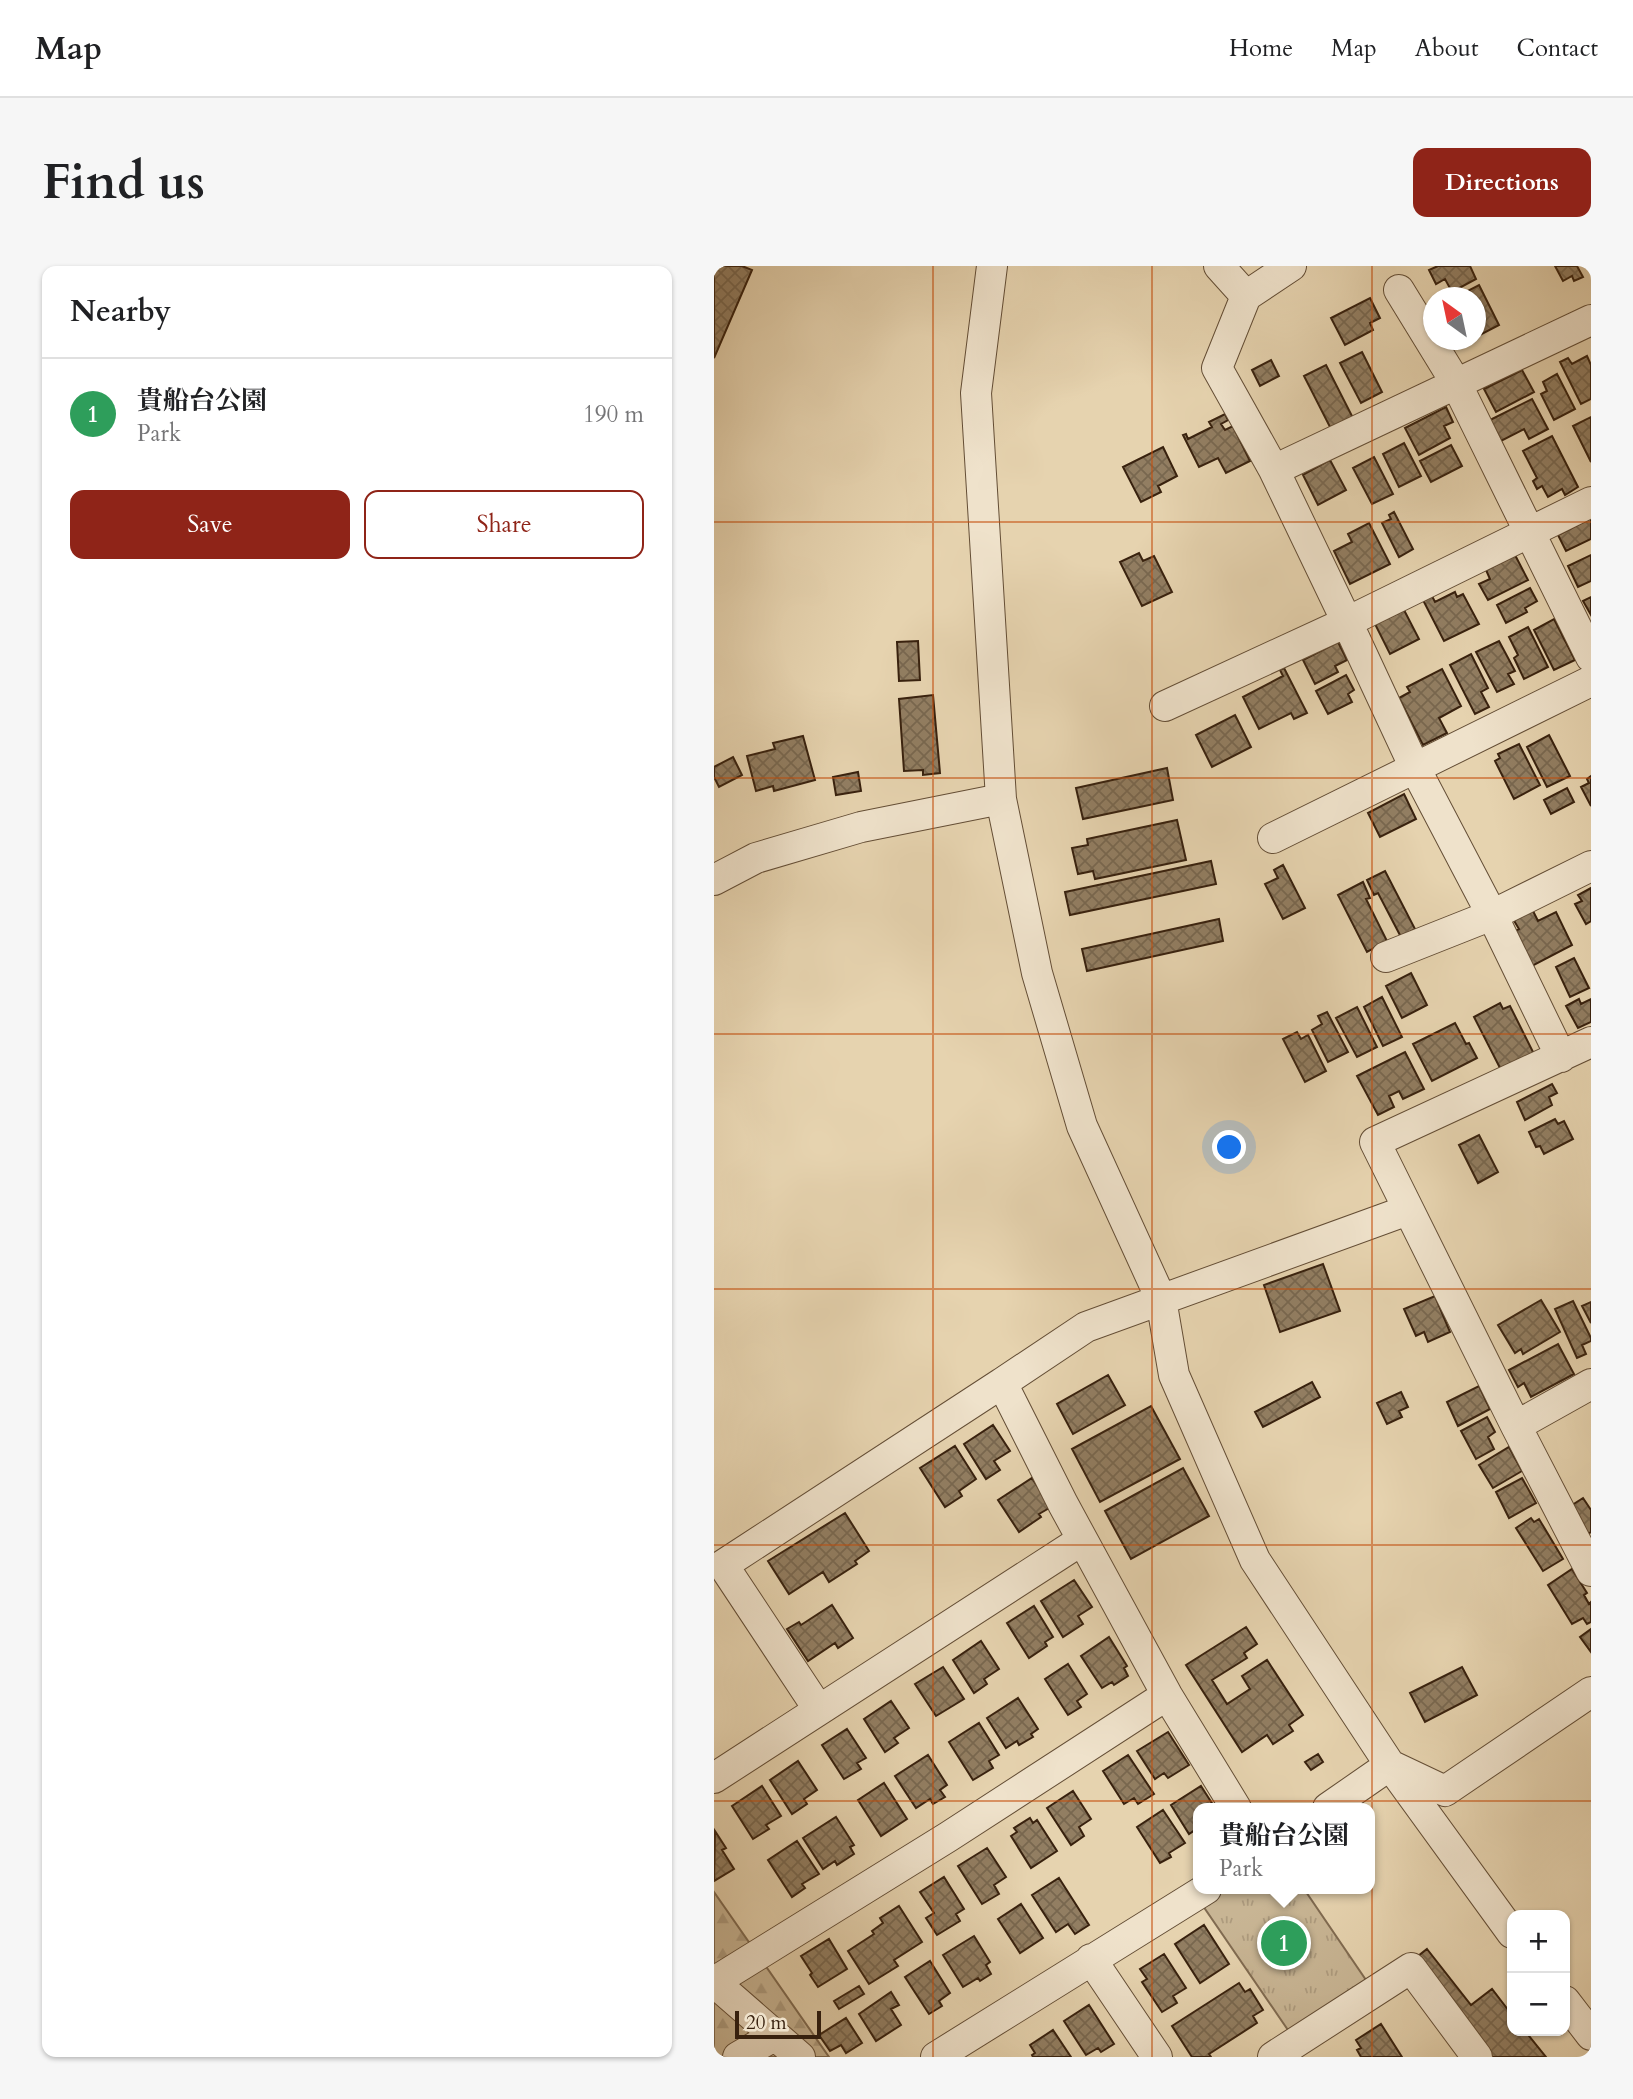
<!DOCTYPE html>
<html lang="en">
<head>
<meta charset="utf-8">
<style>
  body { margin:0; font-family:Cardo,"Noto Serif JP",serif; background:#f6f6f6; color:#202124 }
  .controls { position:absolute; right:21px; bottom:21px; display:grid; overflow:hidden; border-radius:14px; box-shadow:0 2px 5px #0004 }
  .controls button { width:63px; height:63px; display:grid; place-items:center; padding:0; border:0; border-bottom:2px solid #e0e0e0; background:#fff; color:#202124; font:35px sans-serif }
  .compass { position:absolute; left:709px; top:21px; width:63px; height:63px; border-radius:50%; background:#fff; box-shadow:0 2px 5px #0004; rotate:327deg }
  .scale { position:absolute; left:21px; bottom:18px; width:86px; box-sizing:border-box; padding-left:7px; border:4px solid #38210e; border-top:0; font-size:19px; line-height:24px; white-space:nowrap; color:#38210e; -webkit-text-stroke:5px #efe2cb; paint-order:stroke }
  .you { position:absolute; left:516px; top:882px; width:24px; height:24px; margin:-18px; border:5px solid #fff; border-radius:50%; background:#1a73e8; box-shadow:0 0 0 10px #1a73e833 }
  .badge { display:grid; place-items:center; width:46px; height:46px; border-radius:50%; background:#8f2418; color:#fff; font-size:23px; font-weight:700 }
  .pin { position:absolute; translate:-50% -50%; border:4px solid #fff; box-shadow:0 2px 7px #0006 }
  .popup { position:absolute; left:479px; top:1537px; width:182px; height:91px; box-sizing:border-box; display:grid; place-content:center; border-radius:14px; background:#fff; filter:drop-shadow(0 2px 5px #0005); font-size:23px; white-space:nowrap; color:#757577 }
  .popup b { font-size:26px; color:#202124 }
  .popup::after { content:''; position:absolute; left:50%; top:100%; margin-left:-14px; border:14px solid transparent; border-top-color:#fff }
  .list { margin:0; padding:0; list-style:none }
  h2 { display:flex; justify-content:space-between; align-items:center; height:91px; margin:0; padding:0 28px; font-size:30px }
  h2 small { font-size:23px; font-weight:400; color:#757577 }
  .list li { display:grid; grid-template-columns:46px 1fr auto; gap:21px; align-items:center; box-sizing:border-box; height:112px; padding:0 28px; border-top:2px solid #e0e0e0 }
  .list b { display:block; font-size:26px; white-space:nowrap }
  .list p { margin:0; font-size:23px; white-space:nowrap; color:#757577 }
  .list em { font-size:23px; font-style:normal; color:#757577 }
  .actions { display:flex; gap:14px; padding:21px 28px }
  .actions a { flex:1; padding:16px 0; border:2px solid #8f2418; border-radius:14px; text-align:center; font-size:24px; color:#8f2418 }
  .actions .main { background:#8f2418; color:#fff }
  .map { position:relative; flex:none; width:877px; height:1791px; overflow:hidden; border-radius:14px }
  header { display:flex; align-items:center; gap:42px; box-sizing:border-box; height:98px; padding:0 35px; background:#fff; border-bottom:2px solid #e0e0e0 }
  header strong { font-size:33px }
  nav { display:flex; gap:38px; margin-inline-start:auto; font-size:24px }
  .intro { display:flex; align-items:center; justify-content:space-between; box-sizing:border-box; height:168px; padding:0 42px }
  h1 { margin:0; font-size:49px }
  .button { padding:18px 32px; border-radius:14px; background:#8f2418; color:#fff; font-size:24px; font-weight:700 }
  main { display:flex; gap:42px; padding:0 42px }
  aside { flex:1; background:#fff; border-radius:14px; box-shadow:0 2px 5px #0004 }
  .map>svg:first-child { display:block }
</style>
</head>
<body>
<header>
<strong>Map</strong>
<nav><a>Home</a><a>Map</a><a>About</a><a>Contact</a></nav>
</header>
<div class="intro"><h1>Find us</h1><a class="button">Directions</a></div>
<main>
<aside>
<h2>Nearby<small></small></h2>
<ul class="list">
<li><span class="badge" style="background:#2e9e5b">1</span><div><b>貴船台公園</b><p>Park</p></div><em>190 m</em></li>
</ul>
<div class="actions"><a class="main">Save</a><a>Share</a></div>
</aside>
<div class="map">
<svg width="877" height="1791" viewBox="0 0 877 1791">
  <defs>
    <pattern id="forest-firs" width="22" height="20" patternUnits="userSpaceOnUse" patternTransform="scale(1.75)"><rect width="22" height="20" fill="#c8b594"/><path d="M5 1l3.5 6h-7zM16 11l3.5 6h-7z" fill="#ad9b7e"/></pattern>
    <pattern id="park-tufts" width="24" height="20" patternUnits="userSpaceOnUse" patternTransform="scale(1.75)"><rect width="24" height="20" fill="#c8b594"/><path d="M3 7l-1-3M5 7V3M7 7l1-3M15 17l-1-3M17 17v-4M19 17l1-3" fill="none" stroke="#ad9b7e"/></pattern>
    <pattern id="building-cross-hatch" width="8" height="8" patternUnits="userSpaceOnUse" patternTransform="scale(1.75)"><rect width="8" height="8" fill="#927e62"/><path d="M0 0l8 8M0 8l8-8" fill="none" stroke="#78674f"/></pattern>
  </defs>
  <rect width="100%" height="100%" fill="#e6d3af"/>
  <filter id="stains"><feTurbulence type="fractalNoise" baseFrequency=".00286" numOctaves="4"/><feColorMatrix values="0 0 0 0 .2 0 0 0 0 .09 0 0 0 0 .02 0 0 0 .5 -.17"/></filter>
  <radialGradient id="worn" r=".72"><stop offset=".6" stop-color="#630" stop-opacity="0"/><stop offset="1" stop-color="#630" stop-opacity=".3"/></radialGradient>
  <path fill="url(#forest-firs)" stroke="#806b51" stroke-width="2" d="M0 1626 115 1791H0Z"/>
  <path fill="url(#park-tufts)" stroke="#806b51" stroke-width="2" d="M509 1623H590L654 1717 576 1767 487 1637Z"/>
  <path fill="url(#building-cross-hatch)" stroke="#38210e" stroke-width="2" d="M0 0H28L38 4 0 92Z
    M724 0H756L762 13 738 26 731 13 722 18 715 4Z
    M841 0H863L869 11 860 15 858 10 849 15Z
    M765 19 785 59 766 69 762 61V32H747L746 29Z
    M656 32 666 52 656 57 659 64 631 79 617 52Z
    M738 74H753L742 80Z
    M648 86 668 126 647 137 626 97Z
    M873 90 877 99V133L867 138 846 96 854 92 858 98Z
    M557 94 565 110 546 120 538 104Z
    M612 99 639 152 617 163 590 110Z
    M808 104 820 126 782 146 770 123Z
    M843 108 861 143 840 154 827 128 833 125 829 116Z
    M818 133 834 163 815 173 810 163 787 175 776 154Z
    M732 141 739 156 730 160 736 172 705 189 691 162Z
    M511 148 514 154 507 158 511 164 519 160 536 195 512 207 504 192 485 201 469 169 472 168 474 173 498 161 495 156Z
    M877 151V196L859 160Z
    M838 170 864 221 851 229 848 223 834 231 828 220 823 223 819 215 823 212 809 185Z
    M690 177 707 210 685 221 669 188Z
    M737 179 748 200 717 216 706 195Z
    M449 181 463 210 444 220 447 226 427 236 409 201Z
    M660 191 679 228 658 238 639 202Z
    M616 194 632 224 604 239 589 209Z
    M680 246 699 283 685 291 668 257 677 253 675 249Z
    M877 252V273L852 285 844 269Z
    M655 257 676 298 636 318 620 285 638 276 634 268Z
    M425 287 429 295 440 290 458 326 428 340 406 296Z
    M801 289 814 314 774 334 765 318 776 313 772 304Z
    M877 289V315L864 321 854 300Z
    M816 322 823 335 811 342 813 346 792 357 783 339Z
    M741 326 743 331 749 328 765 358 730 375 709 334 718 330 721 336Z
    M877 331V349L869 335Z
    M690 344 705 373 676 388 661 358Z
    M840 353 861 394 840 404 820 364Z
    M814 361 834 401 810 413 800 392 804 389 795 371Z
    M204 375 206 414 185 415 183 376Z
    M785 375 801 405 794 408 800 418 783 426 762 386Z
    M624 376 633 394 621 400 624 406 601 418 589 394Z
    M757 388 774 422 767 426 775 441 761 448 736 399Z
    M570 402 593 447 580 453 577 447 545 463 529 431 569 410 566 404Z
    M728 403 747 440 725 452 733 467 709 479 685 432 696 426 693 421Z
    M632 409 640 424 634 428 638 436 614 448 602 425Z
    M219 429 226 507 209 509V504L190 505 185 433Z
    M521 449 537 481 498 501 482 469Z
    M835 469 856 510 833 521 813 481Z
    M89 470 101 514 60 525 59 520 42 525 33 490 61 483 59 477Z
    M805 478 826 519 800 533 781 495 786 492 784 488Z
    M19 491 28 509 5 521 0 511V501Z
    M453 502 459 534 369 553 362 522Z
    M144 506 147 525 122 529 119 511Z
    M877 510V540L867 521 875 517 873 513Z
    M853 522 860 536 837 548 830 534Z
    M690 528 702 553 666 571 654 547Z
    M463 554 472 594 381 613 379 605 364 608 358 582 374 579 373 573Z
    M497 595 502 618 356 649 351 626Z
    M569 599 591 642 569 653 551 618 564 612 560 604Z
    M671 605 701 663 687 671 664 627 660 629 653 614Z
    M649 616 656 632 652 633 673 675 653 686 624 629Z
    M877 622V655L872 658 861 638 868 635 864 629Z
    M818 643 824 655 842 646 858 679 818 700 801 665 805 663 799 653Z
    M505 653 509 675 373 705 368 683Z
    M860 692 875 722 856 731 842 701Z
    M697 707 713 739 688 752 672 720Z
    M668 731 688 771 669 780 650 741Z
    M865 733 867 738 877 733V756L864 762 852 740Z
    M786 737 789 743 796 740 820 788 787 804 760 751Z
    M643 741 663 781 643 791 622 752Z
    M613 746 634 786 614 796 598 764 608 758 604 750Z
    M741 757 752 778 755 777 763 792 718 815 699 778Z
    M583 766 587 773 594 769 612 805 591 816 569 773Z
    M691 786 710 823 689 833 685 825 675 830 680 841 664 849 643 810Z
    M838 818 843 827 835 831 838 839 811 854 803 836Z
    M841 853 844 858 850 855 859 873 830 888 826 880 822 881 815 866Z
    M765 869 784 906 764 917 745 879Z
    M609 998 626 1045 566 1066 550 1019Z
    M721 1030 736 1066 714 1076 710 1066 702 1070 690 1043Z
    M827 1034 846 1066 809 1088 807 1083 801 1087 784 1059Z
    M859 1035 877 1072V1075L868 1079 872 1088 863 1092 841 1043Z
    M877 1036V1057L868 1040Z
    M844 1078 860 1108 817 1131 810 1117 804 1121 795 1104Z
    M394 1109 411 1139 359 1168 343 1138Z
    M598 1116 606 1131 549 1161 541 1146Z
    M765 1120 776 1143 744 1160 733 1136Z
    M687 1126 694 1141 685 1145 688 1151 673 1158 663 1137Z
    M437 1140 466 1193 386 1236 358 1183Z
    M773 1151 781 1166 774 1171 780 1183 762 1193 747 1165Z
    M279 1159 296 1185 280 1195 286 1204 272 1213 250 1178Z
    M241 1180 262 1213 245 1225 248 1230 231 1241 206 1202Z
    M795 1181 808 1205 779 1222 765 1199Z
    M469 1202 495 1250 417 1293 391 1245Z
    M318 1212 337 1241 325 1248 327 1251 305 1266 284 1234Z
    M808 1212 822 1237 795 1252 782 1226Z
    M869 1232 877 1244V1266L872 1269 855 1241Z
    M131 1247 155 1285 141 1295 143 1298 115 1316 109 1306 75 1328 54 1295Z
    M817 1252 820 1256 825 1253 849 1293 829 1305 802 1262Z
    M858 1303 873 1327 870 1329 875 1338 877 1336V1356L873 1358 869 1352 858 1358 834 1319Z
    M360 1314 378 1341 364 1350 369 1358 349 1371 327 1335Z
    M118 1339 139 1372 124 1382 121 1377 94 1395 73 1363 85 1356 87 1359Z
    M320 1340 339 1371 331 1376 333 1380 315 1392 293 1357Z
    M532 1361 543 1378 530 1387 533 1392 498 1414 513 1438 536 1423 528 1410 553 1394 589 1449 575 1459 579 1465 559 1478 553 1469 528 1486 472 1399Z
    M877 1363V1386L866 1371Z
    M395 1371 413 1400 410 1402 414 1410 400 1419 398 1416 388 1422 367 1390Z
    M267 1375 285 1403 270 1413 273 1418 260 1427 239 1394Z
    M354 1398 373 1428 363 1435 367 1441 354 1449 331 1413Z
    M229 1401 250 1433 222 1450 201 1418Z
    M748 1401 763 1429 711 1456 696 1427Z
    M304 1432 324 1463 317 1468 319 1471 305 1479 303 1475 292 1482 273 1452Z
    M177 1435 195 1462 180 1472 184 1477 171 1486 150 1453Z
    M265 1457 285 1489 275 1495 279 1502 259 1514 235 1476Z
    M133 1463 152 1492 143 1497 147 1503 130 1513 108 1479Z
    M454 1466 475 1499 454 1512 450 1507 441 1513 423 1485Z
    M604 1488 609 1496 597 1504 591 1496Z
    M214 1489 233 1519 226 1524 231 1531 219 1538 216 1533 202 1542 181 1510Z
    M414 1489 440 1528 424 1538 420 1532 410 1538 389 1505Z
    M84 1495 103 1524 90 1533 93 1538 78 1548 56 1514Z
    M170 1517 193 1553 167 1570 144 1534Z
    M48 1520 67 1550 52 1559 55 1563 39 1573 18 1540Z
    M487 1520 501 1542H484V1562L475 1568 457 1539Z
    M359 1525 377 1553 365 1561 370 1570 357 1579 333 1542Z
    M449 1544 471 1577 455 1587 457 1591 446 1597 423 1561Z
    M122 1551 140 1579 136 1581 140 1588 123 1599 121 1595 109 1603 89 1572Z
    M316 1552 319 1557 323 1554 343 1585 317 1602 297 1570 303 1566 300 1562Z
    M1 1565 12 1582 8 1584 20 1603 0 1615Z
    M83 1575 105 1608 88 1618 91 1622 78 1631 54 1594Z
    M273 1582 292 1611 280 1619 285 1628 268 1638 244 1600Z
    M230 1611 250 1643 242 1648 246 1655 223 1669 212 1652 220 1647 206 1626Z
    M345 1612 375 1659 361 1668 354 1658 342 1666 318 1629Z
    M307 1638 329 1672 306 1687 284 1653Z
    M185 1640 208 1676 180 1694 184 1700 155 1718 134 1685 160 1668 158 1665 169 1657 166 1652Z
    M490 1659 515 1698 486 1717 461 1678Z
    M260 1670 276 1696 272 1699 277 1708 266 1715 264 1712 249 1721 229 1689Z
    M115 1673 133 1703 104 1721 96 1709 98 1707 87 1690Z
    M713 1683 757 1739 778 1723 798 1749V1765H811L832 1791H768L694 1698Z
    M450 1688 472 1722 459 1730 463 1737 448 1746 428 1716 433 1713 426 1703Z
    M216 1695 236 1727 225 1735 228 1740 215 1748 191 1711Z
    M525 1717 531 1726 536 1723 549 1744 539 1750 543 1757 495 1788 497 1791H478L458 1760Z
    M145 1720 150 1728 125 1743 120 1735Z
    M177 1726 185 1739 177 1743 187 1759 162 1775 145 1748Z
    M375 1739 400 1778 387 1786 384 1782 372 1789 350 1755Z
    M132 1752 148 1777 132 1787 127 1779 116 1785 105 1769Z
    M667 1758 688 1791H647L643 1784 647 1782 642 1774Z
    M339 1764 357 1791H319L318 1789 321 1787 316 1779Z"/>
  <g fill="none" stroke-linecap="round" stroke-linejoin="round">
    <g stroke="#644e36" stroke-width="32">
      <path id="minor" d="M278 0 262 127 287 533 323 707 368 860 447 1033 460 1109 541 1294 676 1499 798 1667
        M505 0 532 30
        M577 0 532 30 503 102 560 204 633 356 701 502 778 649 847 791
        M685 24 742 117 877 391
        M560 204 877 54
        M451 440 633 356 877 236
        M559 572 877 415
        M0 614 42 592 147 561 287 533
        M672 691 778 649 877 600
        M877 776 661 876 802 1160 877 1305
        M802 1160 877 1118
        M105 1444 9 1299 288 1117
        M0 1512 368 1274
        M522 1542 453 1429 349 1238 288 1117 372 1061 694 944
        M614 1542 676 1499 731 1525 877 1426
        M377 1693 443 1791
        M0 1716 234 1571 453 1429
        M0 1716 86 1791
        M851 1735 877 1769
        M24 1791 60 1770
        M222 1791 492 1623
        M559 1791 697 1702 763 1791"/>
    </g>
    <use href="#minor" stroke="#efe2cb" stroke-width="30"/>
  </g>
  <path fill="none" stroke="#c54e0c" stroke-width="2" stroke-opacity="0.55" d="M219 0V1791M438 0V1791M658 0V1791M0 256H877M0 512H877M0 768H877M0 1023H877M0 1279H877M0 1535H877"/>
  <rect width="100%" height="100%" filter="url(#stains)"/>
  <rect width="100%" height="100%" fill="url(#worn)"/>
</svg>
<div class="controls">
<button>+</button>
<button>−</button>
</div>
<svg class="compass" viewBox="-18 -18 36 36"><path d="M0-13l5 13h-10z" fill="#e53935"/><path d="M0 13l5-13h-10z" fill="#757577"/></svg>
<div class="scale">20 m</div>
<div class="you"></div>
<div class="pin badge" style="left:570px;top:1677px;background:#2e9e5b">1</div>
<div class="popup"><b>貴船台公園</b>Park</div>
</div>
</main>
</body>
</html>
